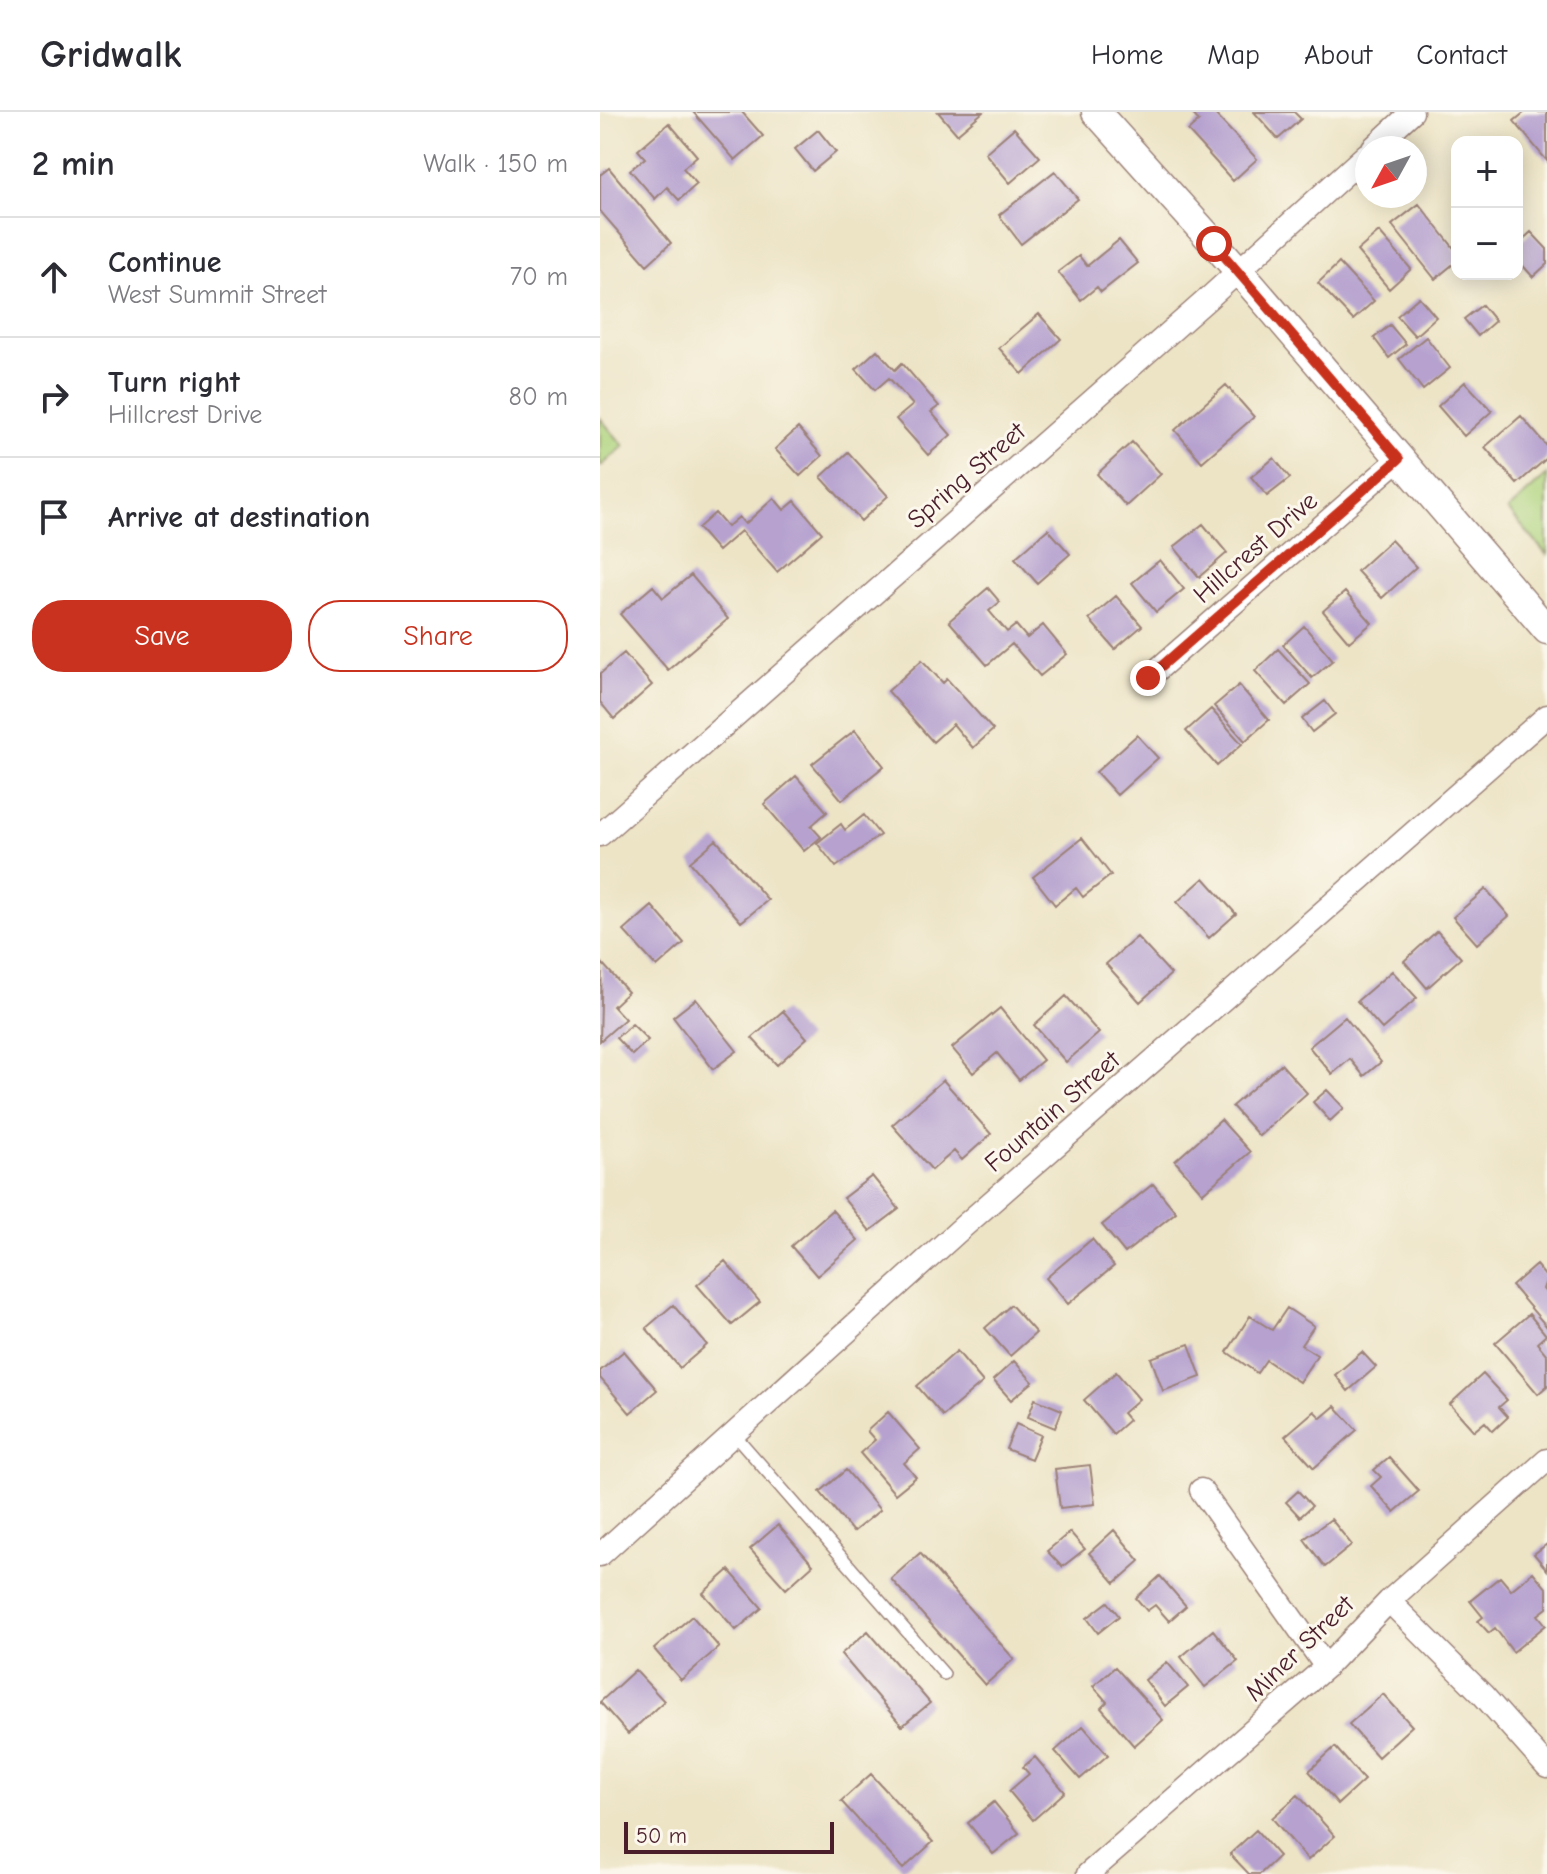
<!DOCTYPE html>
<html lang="en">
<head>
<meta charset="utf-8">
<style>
  body { margin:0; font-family:"Comic Neue",sans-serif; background:#f7f7f7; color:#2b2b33 }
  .controls { position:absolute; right:24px; top:24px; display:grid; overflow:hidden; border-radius:16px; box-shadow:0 4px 20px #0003 }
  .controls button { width:72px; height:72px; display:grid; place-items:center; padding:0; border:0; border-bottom:2px solid #e1e1e2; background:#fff; color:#2b2b33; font:40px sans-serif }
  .compass { position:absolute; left:755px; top:24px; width:72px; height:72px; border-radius:50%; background:#fff; box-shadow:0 4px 20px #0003; rotate:230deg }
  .scale { position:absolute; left:24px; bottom:20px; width:210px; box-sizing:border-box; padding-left:8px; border:4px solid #4a1f2b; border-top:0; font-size:22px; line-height:28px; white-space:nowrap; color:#4a1f2b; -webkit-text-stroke:6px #fbf7ec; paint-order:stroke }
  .stop { position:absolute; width:24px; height:24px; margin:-18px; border:6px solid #c8321e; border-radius:50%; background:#fff }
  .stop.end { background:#c8321e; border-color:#fff; box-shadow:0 2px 8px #0008 }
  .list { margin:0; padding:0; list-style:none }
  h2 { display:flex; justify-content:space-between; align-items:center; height:104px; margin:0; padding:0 32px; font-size:34px }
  h2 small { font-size:26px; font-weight:400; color:#7c7c81 }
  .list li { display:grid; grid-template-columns:52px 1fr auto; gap:24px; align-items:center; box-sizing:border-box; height:120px; padding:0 32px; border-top:2px solid #e1e1e2 }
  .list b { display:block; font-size:30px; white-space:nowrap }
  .list p { margin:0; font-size:26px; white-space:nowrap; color:#7c7c81 }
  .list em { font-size:26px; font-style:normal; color:#7c7c81 }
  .actions { display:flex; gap:16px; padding:24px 32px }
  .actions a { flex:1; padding:18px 0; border:2px solid #c8321e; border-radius:32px; text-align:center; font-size:28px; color:#c8321e }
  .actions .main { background:#c8321e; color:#fff }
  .icon { flex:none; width:44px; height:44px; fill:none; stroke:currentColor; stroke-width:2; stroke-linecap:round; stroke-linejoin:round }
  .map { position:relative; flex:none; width:947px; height:1762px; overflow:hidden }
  header { display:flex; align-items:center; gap:48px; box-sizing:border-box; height:112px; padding:0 40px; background:#fff; border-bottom:2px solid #e1e1e2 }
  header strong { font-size:38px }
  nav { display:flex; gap:44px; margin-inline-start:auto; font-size:28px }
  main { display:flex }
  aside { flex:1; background:#fff }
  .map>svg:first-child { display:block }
</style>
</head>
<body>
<header>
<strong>Gridwalk</strong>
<nav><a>Home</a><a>Map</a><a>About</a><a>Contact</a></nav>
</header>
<main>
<aside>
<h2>2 min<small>Walk · 150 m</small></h2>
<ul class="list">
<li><svg class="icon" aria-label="ahead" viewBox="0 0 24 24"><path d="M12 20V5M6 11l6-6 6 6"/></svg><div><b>Continue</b><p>West Summit Street</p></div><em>70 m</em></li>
<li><svg class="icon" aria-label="right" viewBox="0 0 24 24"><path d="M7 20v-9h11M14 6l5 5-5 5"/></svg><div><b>Turn right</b><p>Hillcrest Drive</p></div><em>80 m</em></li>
<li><svg class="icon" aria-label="arrive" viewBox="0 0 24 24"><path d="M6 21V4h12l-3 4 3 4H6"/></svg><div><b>Arrive at destination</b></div></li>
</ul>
<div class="actions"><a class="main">Save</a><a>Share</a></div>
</aside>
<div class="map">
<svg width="947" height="1762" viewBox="0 0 947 1762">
  <rect width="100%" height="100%" fill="#fbf7ec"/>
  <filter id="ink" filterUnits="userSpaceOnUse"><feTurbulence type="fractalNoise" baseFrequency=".0125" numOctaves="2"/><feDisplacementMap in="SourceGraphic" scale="16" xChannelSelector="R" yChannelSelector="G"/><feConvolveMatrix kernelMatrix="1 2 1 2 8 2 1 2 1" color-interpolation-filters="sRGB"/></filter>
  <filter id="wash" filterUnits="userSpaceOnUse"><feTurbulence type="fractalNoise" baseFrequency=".006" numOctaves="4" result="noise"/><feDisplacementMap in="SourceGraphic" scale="32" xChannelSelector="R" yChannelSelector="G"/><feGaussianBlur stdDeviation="1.8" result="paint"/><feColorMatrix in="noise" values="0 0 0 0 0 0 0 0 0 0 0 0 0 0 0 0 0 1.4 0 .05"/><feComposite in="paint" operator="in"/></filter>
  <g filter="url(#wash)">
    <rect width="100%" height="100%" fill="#ede4c6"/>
    <path fill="#aed37d" stroke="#7c7954" stroke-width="2" d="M0 306 24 334 0 355Z
      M947 363V443L908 398Z"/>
    <g id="blocks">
      <path fill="#b6a1cf" d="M93 0H142L163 24 135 48Z
        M338 0H383L357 22Z
        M591 0H613L657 47 633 69 588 19 599 9Z
        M654 0H694L701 7 678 27Z
        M925 0H947V49L914 9Z
        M69 11 97 44 83 56 97 72 79 88 67 75 55 87 30 58 45 46 38 38Z
        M414 16 440 45 410 71 385 41Z
        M218 18 236 40 213 59 195 37Z
        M9 56 71 131 47 153 0 99V63Z
        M455 59 478 87 421 132 399 103Z
        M819 92 857 140V149L835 167 792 113Z
        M779 120 811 157 789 177 757 139Z
        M931 120 947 137V152L933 165 917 147V133Z
        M519 128 538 151 501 180 497 175 481 188 458 160 479 144 487 154Z
        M739 151 774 189 753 208 718 171Z
        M819 185 836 205 815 224 797 204Z
        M882 193 895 209 878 224 864 207Z
        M439 202 461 227 422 262 399 236Z
        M790 213 806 232 789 246 774 226Z
        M826 225 850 256 823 278 799 247Z
        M277 238 295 258 302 251 339 294 331 300 351 323 328 343 296 307 313 293 289 266 275 278 256 257Z
        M865 270 892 299 864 324 838 294Z
        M626 273 654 305 602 350 575 318Z
        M921 304 947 334V346L917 372 885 335Z
        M198 316 222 344 200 364 175 337Z
        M532 330 561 362 526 394 497 362Z
        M248 340 288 384 261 409 221 365Z
        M674 346 690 366 667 384 651 365Z
        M174 386 184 398 195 389 222 421 177 460 141 419 118 439 98 416 115 401 127 415 139 405 145 412Z
        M603 412 627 441 599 465 574 435Z
        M448 417 470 442 437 471 415 446Z
        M791 428 816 455 782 486 757 459Z
        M560 448 584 477 556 500 532 471Z
        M91 463 128 507 68 558 20 502 53 474 63 486Z
        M388 476 400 490 389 499 407 520 416 513 427 526 443 513 467 542 440 564 412 532 387 553 349 509Z
        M745 480 772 511 749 530 723 499Z
        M516 484 542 514 515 537 489 507Z
        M704 514 733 548 712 566 683 533Z
        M678 537 710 572 686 593 655 559Z
        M24 541 52 573 14 607 0 590V562Z
        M322 548 343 571 347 567 393 618 373 636 353 612 333 630 288 579Z
        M639 573 669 608 645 629 614 594Z
        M725 589 735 602 712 620 702 607Z
        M611 597 642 632 617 654 586 619Z
        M255 618 284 654 242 688 212 652Z
        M537 623 558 646 517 683 496 660Z
        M196 664 227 700 211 714 221 725 204 739 164 692Z
        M264 703 280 723 236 755 217 731 241 712 245 718Z
        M482 726 511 763 483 785 476 776 455 793 433 765Z
        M116 728 168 788 141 810 90 750Z
        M604 766 636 802 609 826 577 790Z
        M886 777 909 804 877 832 853 805Z
        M52 794 84 831 57 855 24 819Z
        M837 819 861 846 827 876 804 849Z
        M537 825 571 862 540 890 506 852Z
        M2 851 28 880 13 894 25 907 0 929Z
        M792 859 817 886 782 917 757 889Z
        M466 884 499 921 466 950 434 913Z
        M96 887 137 939 113 957 73 905Z
        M400 896 443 948 419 968 397 941 373 961 352 936Z
        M183 899 207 926 177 953 152 926Z
        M745 905 781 950 764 964 750 947 732 962 709 935Z
        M32 912 48 928 32 943 16 926Z
        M681 952 707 981 659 1024 632 994Z
        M343 968 391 1022 362 1048 354 1039 332 1058 292 1013Z
        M727 978 744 996 730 1009 713 990Z
        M621 1008 650 1040 603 1081 575 1049Z
        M272 1064 299 1097 270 1119 243 1086Z
        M553 1072 576 1100 525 1141 502 1113Z
        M232 1098 258 1128 217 1164 191 1134Z
        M492 1127 514 1154 468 1192 446 1166Z
        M125 1149 160 1190 132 1213 97 1173Z
        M936 1153 947 1166 943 1177 947 1182V1215L912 1174Z
        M73 1193 107 1233 80 1256 46 1216Z
        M411 1193 436 1221 410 1244 385 1216Z
        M687 1196 714 1214 701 1233 717 1243 699 1270 666 1248 657 1261 627 1240 650 1204 672 1218Z
        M929 1202 946 1223 937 1231 947 1243V1274L938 1282 895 1231Z
        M589 1232 601 1265 563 1279 551 1246Z
        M24 1239 57 1278 30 1301 0 1266V1259Z
        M357 1239 383 1270 343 1304 317 1274Z
        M762 1240 776 1255 748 1279 735 1263Z
        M414 1249 433 1270 411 1288 393 1268Z
        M516 1260 539 1287 523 1301 529 1308 513 1322 484 1288Z
        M883 1262 907 1288 899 1295 908 1305 893 1319 885 1310 874 1319 850 1292Z
        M435 1287 462 1298 455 1316 428 1305Z
        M735 1294 757 1318 714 1356 685 1324 714 1299 721 1306Z
        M288 1300 320 1337 304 1351 316 1365 295 1382 260 1341 275 1328 267 1319Z
        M416 1312 441 1323 431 1347 406 1337Z
        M789 1345 819 1379 794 1400 771 1374 781 1365 774 1358Z
        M490 1353 495 1392 460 1396 455 1357Z
        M246 1358 280 1398 253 1420 220 1380Z
        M698 1379 712 1394 700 1405 686 1390Z
        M731 1407 752 1433 725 1455 704 1427Z
        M178 1413 213 1453 186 1477 150 1437Z
        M514 1418 540 1449 515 1471 489 1441Z
        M470 1420 485 1437 462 1455 447 1439Z
        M947 1432V1458L934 1442Z
        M320 1441 414 1547 385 1573 291 1467Z
        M129 1458 162 1496 136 1518 103 1481Z
        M933 1460 947 1477V1496L938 1503 946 1513 913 1540 895 1516 889 1521 878 1509 883 1505 870 1489 900 1465 911 1478Z
        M560 1464 586 1494 569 1509 555 1493 547 1499 536 1486Z
        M508 1490 519 1504 498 1521 487 1506Z
        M92 1504 119 1535 81 1568 54 1537Z
        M613 1518 638 1549 605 1575 581 1545Z
        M268 1519 330 1591 302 1614 241 1542Z
        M567 1550 588 1575 565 1594 545 1568Z
        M515 1555 563 1608 534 1634 501 1596 507 1590 493 1574Z
        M35 1558 64 1589 28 1622 0 1590Z
        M783 1582 812 1614 778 1645 749 1612Z
        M483 1614 508 1643 480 1667 455 1639Z
        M735 1635 764 1668 738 1692 709 1659Z
        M435 1645 465 1680 433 1708 409 1679 429 1662 423 1655Z
        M271 1662 333 1730 303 1757 241 1689Z
        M698 1683 735 1724 708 1748 672 1706Z
        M394 1690 419 1721 393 1742 368 1711Z
        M656 1718 679 1744 660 1762H649L630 1742Z"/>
    </g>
  </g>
  <g filter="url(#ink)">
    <use href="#blocks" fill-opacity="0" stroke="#9c8278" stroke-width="2"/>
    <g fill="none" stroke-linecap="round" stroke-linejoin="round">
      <g stroke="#9c8278" stroke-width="14">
        <path id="service" d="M134 1322 344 1562"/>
      </g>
      <g stroke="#9c8278" stroke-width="25">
        <path id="minor" d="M773 36 812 0
          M548 566 799 347
          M0 723 611 184 767 42
          M601 1378 726 1555
          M0 1443 364 1114 947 604
          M789 1489 883 1583 947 1655
          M488 1762 726 1555 789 1489 947 1348"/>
      </g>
      <g stroke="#9c8278" stroke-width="31">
        <path id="tertiary" d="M496 0 639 159 947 518"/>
      </g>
      <use href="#service" stroke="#fff" stroke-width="11"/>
      <use href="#minor" stroke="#fff" stroke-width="22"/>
      <use href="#tertiary" stroke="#fff" stroke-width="28"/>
    </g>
  </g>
  <g fill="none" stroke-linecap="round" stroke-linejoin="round" filter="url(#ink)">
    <path stroke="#c8321e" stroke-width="10" d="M548 566 799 347 614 132"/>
  </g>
  <g text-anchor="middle" stroke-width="6" stroke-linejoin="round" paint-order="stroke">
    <g font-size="26" fill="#4a1f2b" stroke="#fbf7ec">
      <text transform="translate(366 363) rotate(-41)" y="9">Spring Street</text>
      <text transform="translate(655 435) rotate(-41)" y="9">Hillcrest Drive</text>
      <text transform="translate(452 999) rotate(-41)" y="9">Fountain Street</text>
      <text transform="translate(699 1536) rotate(-44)" y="9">Miner Street</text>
    </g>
  </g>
</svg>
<div class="controls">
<button>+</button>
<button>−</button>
</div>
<svg class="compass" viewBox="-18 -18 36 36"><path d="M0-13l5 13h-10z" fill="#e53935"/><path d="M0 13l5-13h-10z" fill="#7c7c81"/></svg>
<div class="scale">50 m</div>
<div class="stop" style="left:614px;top:132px"></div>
<div class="stop end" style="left:548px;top:566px"></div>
</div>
</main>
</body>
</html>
